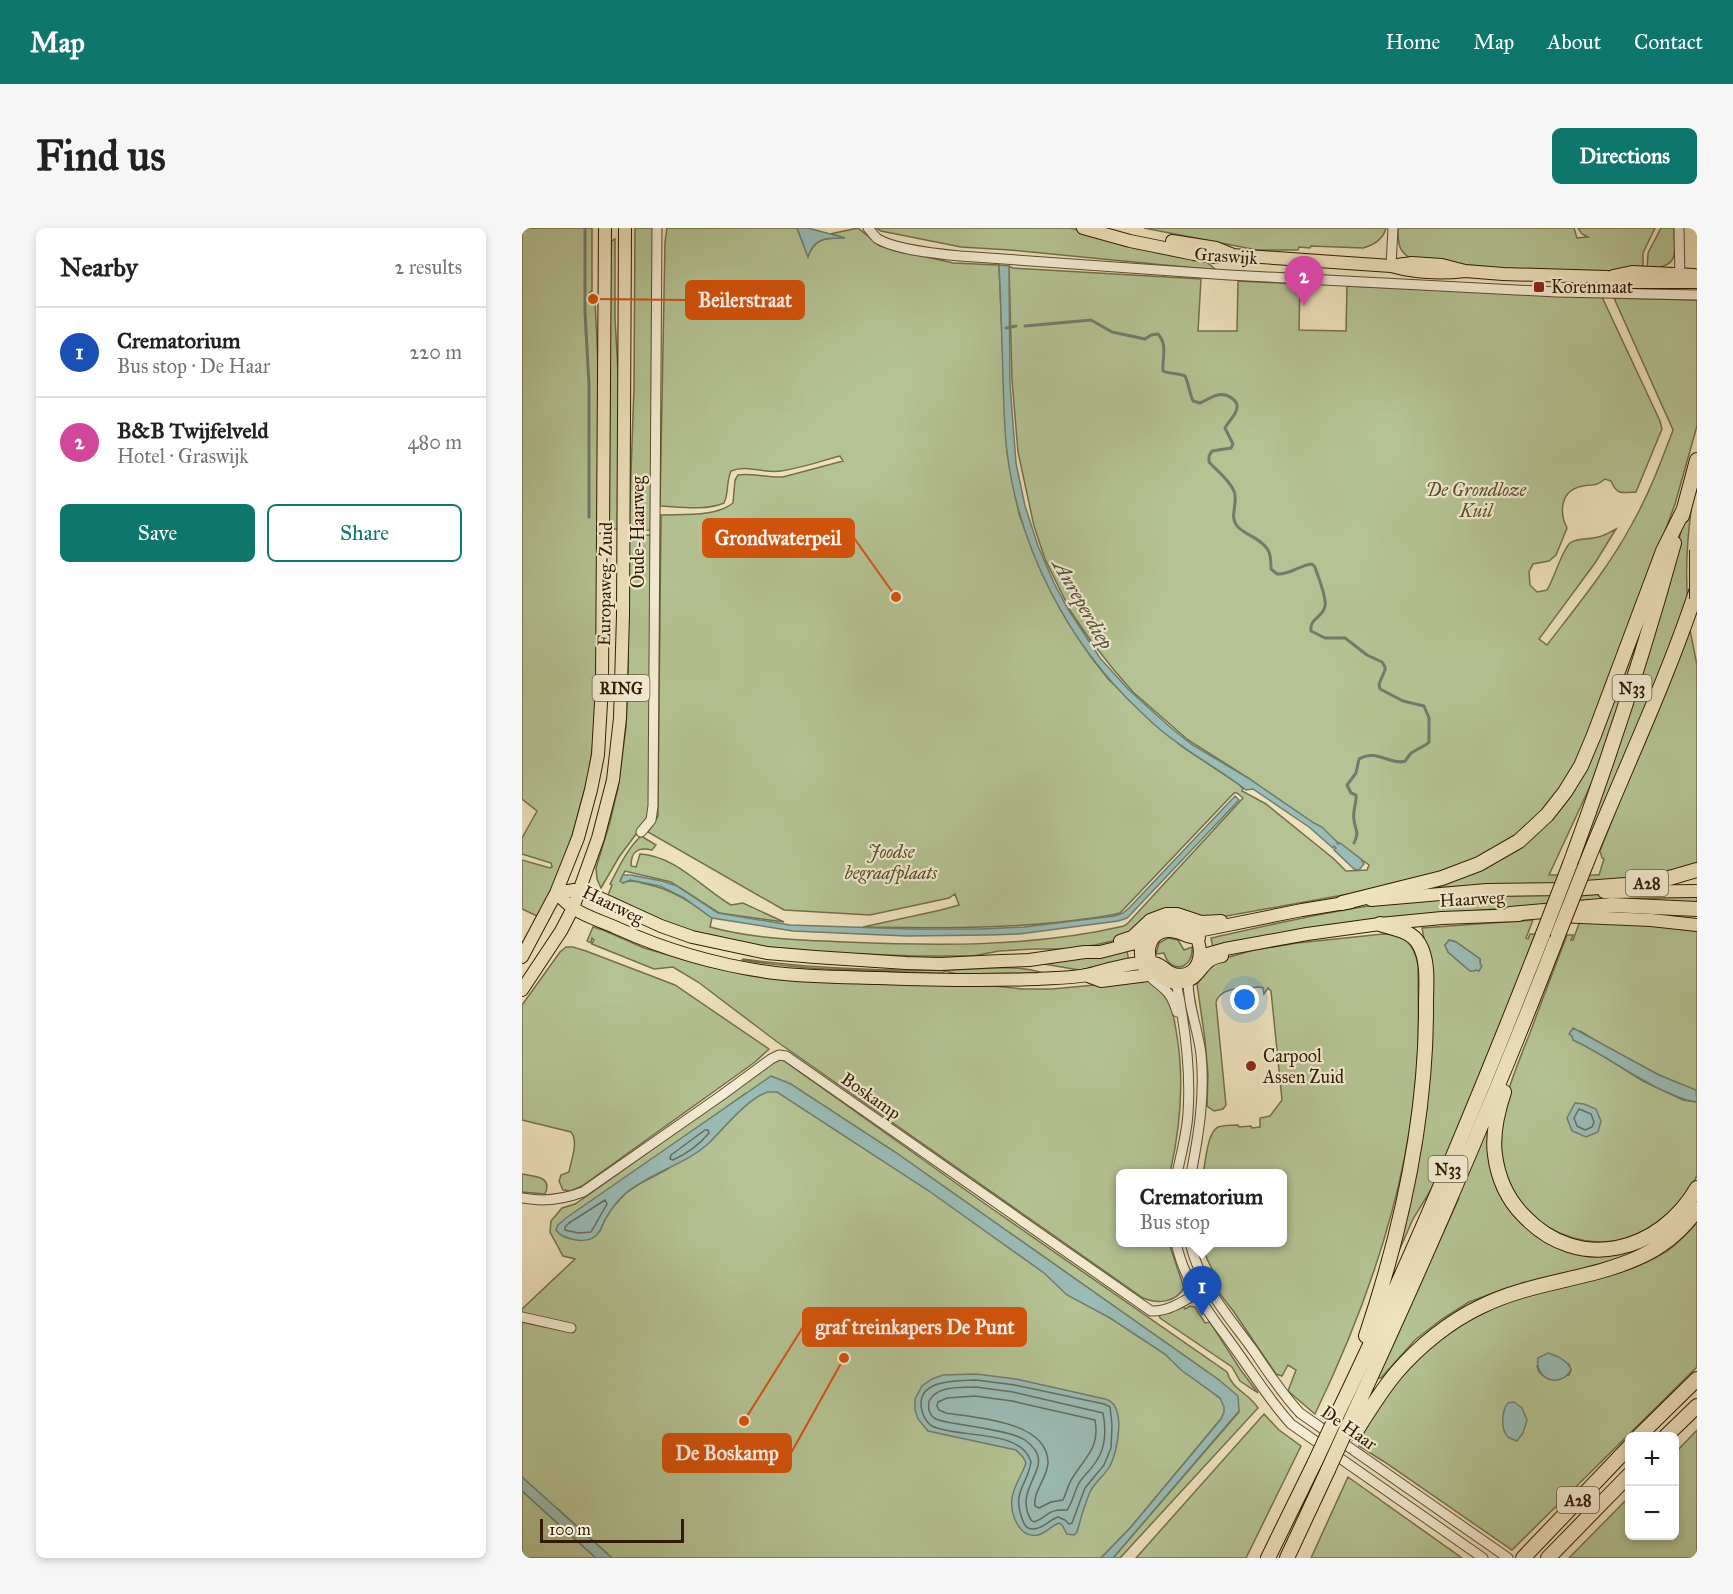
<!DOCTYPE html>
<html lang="en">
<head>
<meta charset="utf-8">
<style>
  body { margin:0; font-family:"IM FELL Great Primer",serif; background:#f6f6f6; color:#202124 }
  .controls { position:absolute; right:18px; bottom:18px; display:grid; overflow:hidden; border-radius:9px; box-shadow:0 3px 9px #0003 }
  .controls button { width:54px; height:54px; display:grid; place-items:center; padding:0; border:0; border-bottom:2px solid #e0e0e0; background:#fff; color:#202124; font:30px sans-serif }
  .scale { position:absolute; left:18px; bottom:15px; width:144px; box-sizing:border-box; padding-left:6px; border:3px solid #321b00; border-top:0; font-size:16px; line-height:21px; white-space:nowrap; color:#321b00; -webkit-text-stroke:4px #f4ecd4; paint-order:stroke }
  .you { position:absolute; left:723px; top:772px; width:21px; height:21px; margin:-15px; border:4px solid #fff; border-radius:50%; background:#1a73e8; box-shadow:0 0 0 9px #1a73e833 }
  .badge { display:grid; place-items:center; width:39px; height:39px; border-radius:50%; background:#0f766e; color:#fff; font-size:20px; font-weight:700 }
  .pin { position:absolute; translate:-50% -50px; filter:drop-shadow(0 2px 3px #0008) }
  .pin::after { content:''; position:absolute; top:32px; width:21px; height:18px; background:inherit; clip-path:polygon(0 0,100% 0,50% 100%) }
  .popup { position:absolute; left:594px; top:941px; width:171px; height:78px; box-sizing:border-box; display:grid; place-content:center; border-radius:9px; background:#fff; filter:drop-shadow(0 2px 4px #0005); font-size:20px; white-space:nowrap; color:#757577 }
  .popup b { font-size:22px; color:#202124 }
  .popup::after { content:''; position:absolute; left:50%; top:100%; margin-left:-12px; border:12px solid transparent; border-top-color:#fff }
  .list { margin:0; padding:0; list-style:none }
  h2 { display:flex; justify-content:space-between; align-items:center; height:78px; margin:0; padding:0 24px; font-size:26px }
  h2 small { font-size:20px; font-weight:400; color:#757577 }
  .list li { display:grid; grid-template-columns:39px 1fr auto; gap:18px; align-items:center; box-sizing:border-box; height:90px; padding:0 24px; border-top:2px solid #e0e0e0 }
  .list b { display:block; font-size:22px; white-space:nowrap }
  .list p { margin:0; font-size:20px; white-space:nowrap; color:#757577 }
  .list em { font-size:20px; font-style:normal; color:#757577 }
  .actions { display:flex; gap:12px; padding:18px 24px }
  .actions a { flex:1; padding:14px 0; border:2px solid #0f766e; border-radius:9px; text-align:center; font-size:21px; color:#0f766e }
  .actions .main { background:#0f766e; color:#fff }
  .map { position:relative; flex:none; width:1175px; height:1330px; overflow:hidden; border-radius:9px }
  header { display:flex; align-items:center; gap:36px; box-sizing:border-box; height:84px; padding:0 30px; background:#0f766e; color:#fff }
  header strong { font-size:28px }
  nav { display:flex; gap:33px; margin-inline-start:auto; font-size:21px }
  .intro { display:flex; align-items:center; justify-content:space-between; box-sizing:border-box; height:144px; padding:0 36px }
  h1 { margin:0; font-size:42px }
  .button { padding:15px 27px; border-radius:9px; background:#0f766e; color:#fff; font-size:21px; font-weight:700 }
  main { display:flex; gap:36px; padding:0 36px }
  aside { flex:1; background:#fff; border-radius:9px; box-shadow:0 3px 9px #0003 }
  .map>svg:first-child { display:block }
</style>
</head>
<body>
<header>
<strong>Map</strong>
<nav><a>Home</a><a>Map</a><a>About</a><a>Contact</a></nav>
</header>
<div class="intro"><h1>Find us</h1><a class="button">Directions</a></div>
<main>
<aside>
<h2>Nearby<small>2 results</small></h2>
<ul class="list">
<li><span class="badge" style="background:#1a4fb4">1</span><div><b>Crematorium</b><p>Bus stop · De Haar</p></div><em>220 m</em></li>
<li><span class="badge" style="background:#d1479c">2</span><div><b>B&amp;B Twijfelveld</b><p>Hotel · Graswijk</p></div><em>480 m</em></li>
</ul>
<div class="actions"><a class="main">Save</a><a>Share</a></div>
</aside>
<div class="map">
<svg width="1175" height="1330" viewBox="0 0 1175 1330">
  <rect width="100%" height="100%" fill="#eee1bd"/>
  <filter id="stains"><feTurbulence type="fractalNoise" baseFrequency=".00333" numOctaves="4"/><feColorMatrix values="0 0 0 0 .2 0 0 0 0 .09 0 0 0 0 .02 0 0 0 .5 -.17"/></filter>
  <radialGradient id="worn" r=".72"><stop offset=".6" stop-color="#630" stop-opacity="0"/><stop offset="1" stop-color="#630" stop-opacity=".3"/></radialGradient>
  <path fill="#b5c394" stroke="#746f4a" stroke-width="1.5" fill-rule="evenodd" d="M0 0H70V63L68 64V70L73 72 77 156 76 422 73 500 67 544 51 605 38 643 17 689 0 681V632L28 640 30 639 29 635 0 626V610L15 583 0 571Z
    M113 0H131L129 300 128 302H107L112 159Z
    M145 0H275L286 28C293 10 303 11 320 9L308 6 336 0 358 18 431 35 477 37 485 224 497 286 517 338 546 394 569 429 587 452 659 518 718 557 721 561 720 563 744 576 812 631 824 643 845 642 847 637 728 551 666 512 611 464 592 442 569 413 549 384 523 331 512 298 496 224 490 152 487 38 491 40 679 51 676 103H715L716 53 778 56 777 102 824 103 825 58 1080 69 1138 193 1140 201 1114 264C1099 265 1095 267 1089 253L1083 251C1073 259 1072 256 1061 258 1038 262 1037 284 1045 300L1034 327 1027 333 1011 336 1007 344 1008 357 1015 364 1025 362C1032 351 1040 322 1048 315 1056 309 1068 312 1076 309 1082 308 1088 304 1094 301L1073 335 1017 411 1025 417C1055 378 1087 339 1110 296 1127 266 1139 234 1151 202L1092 70 1175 72V198L1153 276 1065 514 1048 548 1015 591 986 615 956 633 871 658 688 691 573 717 545 721H512L477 723 451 728H394L311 725 259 721 220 716 161 702 86 667 90 657 88 656C97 639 105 621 119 608L134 617 130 622C116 619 109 623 109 638L114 639 118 626C154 628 180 660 209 677L221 675 262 694 197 685 149 654 103 643 99 651 101 655C109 651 115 654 124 656 149 661 169 674 190 690L188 699C232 711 278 712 324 714 416 718 512 719 602 698L606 695 721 570 715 565H712L598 685C579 690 559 691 539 694 473 701 407 700 341 699L419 682 437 677 433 666 427 670 348 687 262 682 126 604 136 588 139 287C161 286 194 289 211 275L213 252 216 247C231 245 246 250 261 249L321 233 318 228C299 233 279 240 259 243 243 246 225 236 209 243 204 254 207 265 202 275 183 283 158 279 138 278L143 14Z
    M354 0H548L680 30 694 42 488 22 439 19 359 3Z
    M622 0H864C861 12 852 17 841 20L789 18 788 20 777 19 776 22H735Z
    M876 0H1052L1055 10 1066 9 1060 6 1056 0H1133L1121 25V42C1099 42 1078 44 1056 44 1001 45 945 36 890 31 876 24 876 15 876 0Z
    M1139 0H1152C1152 28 1159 37 1125 42L1126 25Z
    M93 11V91L97 160 96 301H87L88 16 89 13Z
    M1165 282 1169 283C1165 314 1163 345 1166 376L1058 635 1052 636 1143 361Z
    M107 307H127L129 309 127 586 117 602 97 629 79 660 75 651 74 640 88 594 96 560 104 499 106 452Z
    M1143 326 1089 513 1027 647H1077L1082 631 1080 630 1078 623 1167 397 1175 437V638L1101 655 966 657 908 660 886 664 951 643 1048 562Z
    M1021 666 1175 667V677L1065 675 930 684 691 720 689 710C756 695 824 679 892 672 935 668 978 667 1021 666Z
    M1011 692 1004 710 1006 711 1008 706H1017L921 942 891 991 873 1032 882 988 907 739 900 700ZM927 712 934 714 958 731V736L948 743 926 724 923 717Z
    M1058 693 1104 694 1175 702V863L1137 847 1087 821 1058 803 1050 808 1051 812 1062 816 1121 853 1161 872 1175 874C1175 891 1175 907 1175 924 1175 931 1175 940 1175 947 1172 958 1162 968 1155 977 1108 1037 1011 1021 985 949 982 941 977 932 977 923 976 882 993 842 1008 805 1020 772 1033 739 1045 707H1051L1049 712H1051Z
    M71 699 81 702 122 720 181 737 229 748 264 752 463 757 500 761H530L626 752C631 756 640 761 644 767 650 777 652 790 654 802 663 851 659 897 648 945L599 946V1014L647 1015 662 1060C653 1075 636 1076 621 1070L254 813 176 754 151 739 132 741 70 716 72 712 70 710 69 715 65 713Z
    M861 706C883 706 892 716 896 737 896 764 897 792 896 819 891 947 848 1072 793 1186L766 1163 774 1142 766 1137 760 1148 754 1146 712 1084 691 1057 695 1054V1051L685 1031 680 1015 761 1014V946L681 945C684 933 685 905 696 899 702 897 710 897 716 897L717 899 729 898 730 900 738 899V890L748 888 760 872 749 763 746 760 742 766 741 760 736 759C722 761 699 758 694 774L704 877 701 881 692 883 685 878 686 847 683 812 675 756 677 753 693 733 732 722 775 715Z
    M646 710 656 712 662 722 670 719C672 741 648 747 642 725L634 726 637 715Z
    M44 719H51L64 723 153 757 247 821 233 834 60 958 49 963 41 962 37 953 39 947 47 944C49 932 57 914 49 904L0 892V777L38 724Z
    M605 722 607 735 557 742 522 736Z
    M221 731C287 740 354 743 422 742 454 742 491 735 521 745L435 746 423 743 421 745C353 743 287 743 220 732Z
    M258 830 469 980 705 1144C710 1162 727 1165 736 1180L598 1330H591L717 1184 697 1152 373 924 281 865 587 1089 643 1126 659 1141 711 1180 698 1192 609 1299 579 1330H90L37 1282 0 1254V1081L53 1031 41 1028 28 1004 29 993 40 980 53 976 72 963ZM224 865 146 941 119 955 104 965 91 979 83 991 78 1003 68 1011 45 1009 141 925Z
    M971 881C968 903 974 919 979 940 982 953 984 968 989 981 992 990 1003 998 1011 1004 1050 1033 1085 1032 1128 1016L1126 1020 1075 1038 982 1061 947 1074 920 1091 893 1112 859 1150H855L905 1034 909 1032 937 970 934 967Z
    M0 946C13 949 31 948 23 966L0 964Z
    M1175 995V1139L990 1322 861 1233 837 1218 842 1206 841 1205C848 1192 855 1177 864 1165 897 1122 942 1087 994 1069 1044 1052 1098 1053 1145 1023 1156 1016 1166 1004 1175 995ZM1047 1136 1049 1142 1047 1147 1026 1151 1017 1144 1015 1138Z
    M661 1078 663 1081 668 1078 673 1079 683 1095 688 1094 718 1141 736 1165 718 1153 710 1139 638 1090 637 1087 648 1085Z
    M742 1186 757 1202 779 1218 724 1330H614Z
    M1175 1202V1330H1047L1107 1269 1108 1308H1152L1153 1225Z
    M826 1249 940 1330H789Z
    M0 1263 74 1330H0Z"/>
  <path fill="#9abcb6" stroke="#707c6d" stroke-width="1.5" d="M275 0H286L323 10C304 10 292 9 286 29Z
    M477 37 487 38 488 156 494 235 503 278 516 318 532 355 546 381 578 430 607 462 648 499 669 516 726 550 792 595 800 599 815 614V615L816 616 818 615 839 631 842 636 837 642 832 641 812 622 814 620 812 618 811 620 787 599 731 561 724 562C704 546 681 533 660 518 645 508 631 496 618 483 547 417 497 321 485 224 482 200 482 176 481 151 480 113 479 75 477 37Z
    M220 70a12 12 0 1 1 24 0a12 12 0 1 1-24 0Z
    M713 568 717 572 609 686 605 690 596 693 497 706 466 707 385 708 271 703 190 690 162 670 138 658 108 652 101 655 98 653 101 647H109L140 653 155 658 196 685 268 697 390 701H457L502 699 592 688 601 685 607 680Z
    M927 712 934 714 958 731V736L960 738 957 743 954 742 952 743H948L926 724 923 717Z
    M1051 800 1137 847 1174 862 1175 874C1162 873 1152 867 1140 862 1109 847 1081 826 1051 812L1050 808 1047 806Z
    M249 848 269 856 373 924 697 1152 716 1168 717 1183 591 1330H579L609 1299 699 1191 702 1184V1179L698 1170 659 1142 643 1126 588 1090 545 1067 522 1045 407 963 255 864C255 864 247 864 246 864 227 869 201 901 187 915 163 937 129 944 104 965 96 972 89 981 84 990 80 996 79 1005 72 1009 62 1016 40 1011 34 1002L36 997 44 990Z
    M1053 875 1062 876 1074 881 1079 893 1076 904 1064 909 1050 903 1045 890Z
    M1026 1125C1036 1128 1045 1132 1049 1141 1040 1161 1012 1152 1016 1130Z
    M454 1146 494 1151 583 1171C605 1176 596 1222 588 1238 583 1247 573 1254 568 1264 562 1278 559 1290 555 1304L552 1307 545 1306 540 1297 537 1295C529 1298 524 1305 516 1307 497 1311 488 1286 490 1270 492 1257 500 1247 504 1235L501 1229 494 1222 406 1203 396 1191 393 1182V1171L400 1158 410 1151 421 1147Z
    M992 1174 1000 1180 1005 1192 1001 1205 995 1213C992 1212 988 1210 986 1209 978 1201 980 1182 986 1175Z
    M0 1249 90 1330H74L0 1263Z"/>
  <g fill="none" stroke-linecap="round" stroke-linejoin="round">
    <path stroke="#666c5b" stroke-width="1.5" d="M1057 881 1069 886 1072 894 1070 899 1063 902 1055 898 1052 890Z
      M183 902H186L187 905C178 916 164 926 151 932L148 931 149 927Z
      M83 972 85 976 69 1004 56 1005 43 1002V999L47 995Z
      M454 1152 493 1157 582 1176 588 1179 590 1197 589 1220 582 1237 563 1260 550 1295 547 1296 543 1292 536 1289C527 1292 521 1301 511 1301 505 1301 503 1298 501 1293 489 1263 505 1259 509 1234 499 1200 436 1211 410 1198 405 1195 401 1188 400 1183 392 1151 434 1153 454 1152Z
      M454 1159 491 1164 581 1185C584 1200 584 1219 575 1232 570 1241 562 1247 557 1255 552 1264 551 1274 545 1282 524 1281 528 1288 512 1294L509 1292C506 1287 504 1280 504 1274 504 1250 533 1234 503 1212 490 1203 447 1198 430 1195 425 1194 417 1193 412 1190 407 1186 406 1179 407 1173 416 1157 437 1160 454 1159Z
      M453 1168 490 1173 573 1192C578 1220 564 1228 551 1249 546 1256 545 1264 541 1272L529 1274 517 1280 513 1278C511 1262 526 1250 526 1234 525 1193 454 1190 424 1185L417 1182 415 1178 416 1174 425 1170Z"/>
    <path stroke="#707c6d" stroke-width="3" d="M63 0V84L67 157V289
      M503 98 569 92 590 104 623 111 629 107 636 106C646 117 640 130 641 143 647 146 656 145 663 148 667 156 667 164 671 173L678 175C683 173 690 168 696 167 705 165 719 173 714 183 712 189 706 194 703 200L711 216 709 220 690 223 687 228V234C696 244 706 250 712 263 717 275 706 289 716 299 725 308 740 311 746 322 749 327 749 336 749 341L755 346C768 347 777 337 790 336L793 339C796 349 805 369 803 378 801 390 787 390 789 403L803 410H823L845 427 860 434 863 439V442L857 456 858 461 881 473 902 478 907 490V514L905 516 889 525 883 533C869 538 854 520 837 531L834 545 825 557 829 565 834 567C835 576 830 583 832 592 833 603 838 603 832 615
      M484 100 494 98"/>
    <g stroke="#614c2f" stroke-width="11">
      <path id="minor" d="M346 0C349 3 352 8 356 11 374 22 417 26 438 28L707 47 1035 64 1175 67
        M1157 0 1158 52
        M869 38 871 0
        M119 604 129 592 131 578 135 0
        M626 747C642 762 648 761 655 784
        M666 749C665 775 676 801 679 826 683 868 677 905 669 946
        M654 754C663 797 669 842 666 885 665 905 659 926 655 946
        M0 970C20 974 42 971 61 964L200 867 249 831 257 827 264 828 629 1083C649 1084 669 1068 686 1059
        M654 1014C662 1056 690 1088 714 1122 732 1147 748 1173 769 1196L961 1330
        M668 1014C677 1056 707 1089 731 1122 746 1144 760 1166 778 1185L986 1330
        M0 1089 49 1100"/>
    </g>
    <g stroke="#321b00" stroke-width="14">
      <path id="major" d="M561 0 608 13 672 26 693 29 710 27 869 38C894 45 917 46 943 43
        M650 13 694 20 709 26
        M875 37 890 35 920 37 943 43 981 46 1084 49 1109 54H1175
        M1091 48 1110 44 1172 47
        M1082 664 1175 663
        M34 665C40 670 45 676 51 680 64 689 82 694 97 701 146 723 199 738 253 745 287 749 323 749 357 750 410 752 463 753 516 751 532 750 550 750 565 747 585 742 612 733 632 735 640 736 644 744 652 746 680 753 686 714 666 699 648 686 621 700 619 722 618 731 622 740 626 747L579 753 563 747
        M34 665 58 661 139 698 170 709 245 725 293 729 384 735 418 736 479 733 507 732 563 724H578L621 713
        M849 672 965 662 1047 661
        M1036 688 1129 692 1175 697
        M671 704 780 682 829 674
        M677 710C663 710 658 702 646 703 613 705 626 762 662 754 675 751 678 740 687 733 691 730 695 729 700 728
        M598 713 610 709 628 692 644 686H655L679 694 699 693
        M678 728 703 721 785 706 858 696 920 690 997 687
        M0 729 34 665 56 610 69 562 76 527 80 457 83 0
        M0 762 39 703 51 680 76 610 91 552 98 490 101 387 103 0"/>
    </g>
    <g stroke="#321b00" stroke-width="16">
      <path id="highway" d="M1160 288 1175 232
        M1048 636C1087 531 1122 424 1152 315
        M1064 636C1101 544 1144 455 1175 361
        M1050 661 1130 655 1175 642
        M820 675 920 650 957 636 997 613 1025 587 1043 564 1059 538 1072 507 1141 323 1162 281
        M988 686 1090 677 1175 681
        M982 864C975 885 970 906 973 927 976 950 986 972 1002 988 1057 1046 1138 1024 1175 960
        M844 1108C880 1001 905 888 904 775 904 757 907 733 897 716 889 702 872 701 858 696
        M813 1191C890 1032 957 870 1021 706
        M825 1200C901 1037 972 873 1036 707
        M833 1205C846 1184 859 1163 874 1145 897 1118 928 1093 960 1078 1033 1042 1125 1055 1175 981
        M1117 1208 1175 1151
        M1144 1208 1175 1178
        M746 1330 793 1234
        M765 1330 806 1242
        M1001 1330 1108 1218
        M1026 1330 1108 1246"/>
    </g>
    <use href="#minor" stroke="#f4ecd4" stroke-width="9"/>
    <use href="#major" stroke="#eee1bd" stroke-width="12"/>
    <use href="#highway" stroke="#eee1bd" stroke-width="14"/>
    <g stroke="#321b00" stroke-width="16" stroke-linecap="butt">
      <path id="highway-bridge" d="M1175 322V371
        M1021 706 1048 636
        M1036 707 1064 636
        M793 1234 813 1191
        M806 1242 825 1200"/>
    </g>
    <use href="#highway-bridge" stroke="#eee1bd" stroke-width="14"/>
  </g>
  <g fill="#8f2418" stroke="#f4ecd4" stroke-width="2">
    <rect x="1011" y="53" width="12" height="12" rx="3"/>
    <circle cx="729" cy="838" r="6"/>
  </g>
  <g text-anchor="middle" stroke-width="4.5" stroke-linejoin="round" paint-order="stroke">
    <g fill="#f4ecd4" stroke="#6c5a40" stroke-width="1.5">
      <rect x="70.5" y="447" width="57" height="26" rx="4.5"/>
      <rect x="1090.5" y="447" width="39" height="26" rx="4.5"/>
      <rect x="1104" y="642" width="42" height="26" rx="4.5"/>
      <rect x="906.5" y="928" width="39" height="26" rx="4.5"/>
      <rect x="1035" y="1259" width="42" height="26" rx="4.5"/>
    </g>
    <g font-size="16" font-weight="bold" fill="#321b00">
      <text x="99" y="466">RING</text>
      <text x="1110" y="466">N33</text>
      <text x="1125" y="661">A28</text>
      <text x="926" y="947">N33</text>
      <text x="1056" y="1278">A28</text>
    </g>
    <g font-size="18" fill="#321b00" stroke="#f4ecd4">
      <text transform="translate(704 28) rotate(4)" y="6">Graswijk</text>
      <text transform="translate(116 304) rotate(-90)" y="6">Oude-Haarweg</text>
      <text transform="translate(83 356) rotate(-89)" y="6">Europaweg-Zuid</text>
      <text transform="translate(950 671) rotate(-3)" y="6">Haarweg</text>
      <text transform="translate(91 677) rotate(26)" y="6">Haarweg</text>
      <text transform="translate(349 868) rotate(35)" y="6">Boskamp</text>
      <text transform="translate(827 1200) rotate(35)" y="6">De Haar</text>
    </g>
    <g font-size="18" fill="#321b00" stroke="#f4ecd4" text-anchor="start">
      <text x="1029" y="65">Korenmaat</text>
      <text x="741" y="834">Carpool<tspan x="741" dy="21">Assen Zuid</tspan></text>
    </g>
    <g font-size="18" font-style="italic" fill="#594d2c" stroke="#f4ecd4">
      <text x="954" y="268">De Grondloze<tspan x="954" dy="21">Kuil</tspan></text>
      <text x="369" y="630">Joodse<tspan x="369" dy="21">begraafplaats</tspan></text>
    </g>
    <g font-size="20" font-style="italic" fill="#565340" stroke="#f4ecd4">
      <text transform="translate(561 376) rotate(60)" y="7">Anreperdiep</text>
    </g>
  </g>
  <path fill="none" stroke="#d6530b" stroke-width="2" d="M71 71L164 72M374 369L332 310M222 1193L281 1099M322 1130L269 1225"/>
  <g fill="#d6530b" stroke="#f4ecd4" stroke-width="2">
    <circle cx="71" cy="71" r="6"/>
    <circle cx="374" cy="369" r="6"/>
    <circle cx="222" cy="1193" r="6"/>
    <circle cx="322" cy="1130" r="6"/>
  </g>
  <g fill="#d6530b" stroke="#d6530b" stroke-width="2">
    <rect x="164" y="53" width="118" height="38" rx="6"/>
    <rect x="181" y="291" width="151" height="38" rx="6"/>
    <rect x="281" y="1080" width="223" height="38" rx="6"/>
    <rect x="141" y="1206" width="128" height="38" rx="6"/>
  </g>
  <g font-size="20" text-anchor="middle" font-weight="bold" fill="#fff">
    <text x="223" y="79">Beilerstraat</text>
    <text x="256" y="317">Grondwaterpeil</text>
    <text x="393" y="1106">graf treinkapers De Punt</text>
    <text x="205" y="1232">De Boskamp</text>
  </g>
  <rect width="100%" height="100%" filter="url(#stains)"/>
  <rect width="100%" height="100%" fill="url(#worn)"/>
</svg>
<div class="controls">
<button>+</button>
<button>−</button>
</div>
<div class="scale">100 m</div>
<div class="you"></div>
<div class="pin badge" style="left:680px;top:1088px;background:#1a4fb4">1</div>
<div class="popup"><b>Crematorium</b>Bus stop</div>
<div class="pin badge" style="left:782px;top:78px;background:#d1479c">2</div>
</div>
</main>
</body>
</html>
